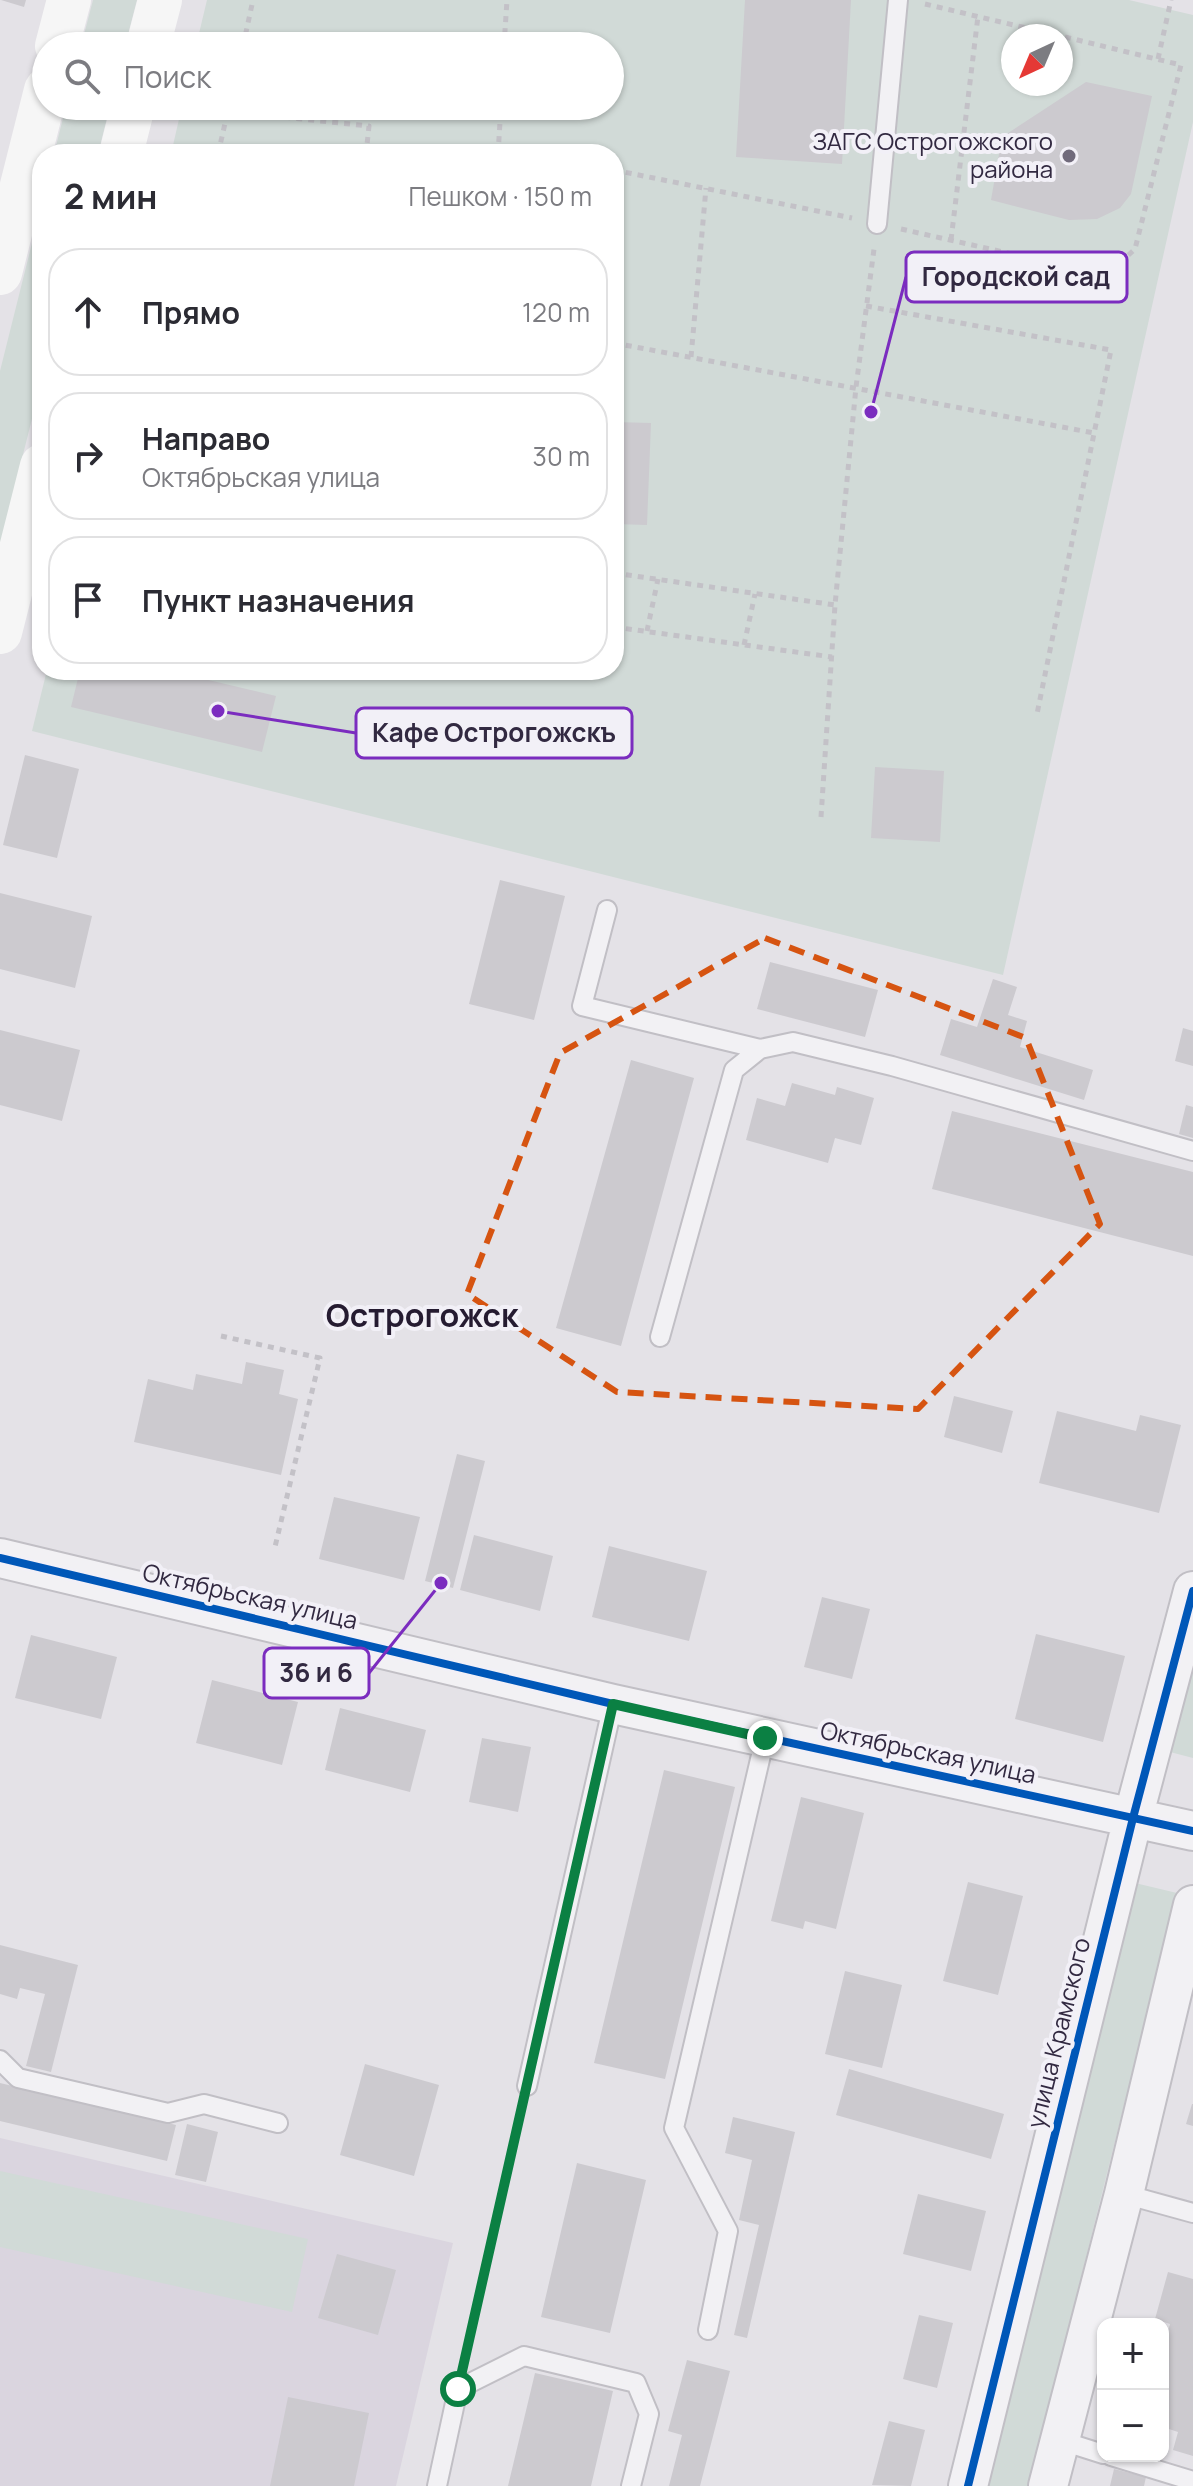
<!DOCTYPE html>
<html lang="ru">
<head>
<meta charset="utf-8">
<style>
  body { margin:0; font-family:Manrope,sans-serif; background:#f2f2f3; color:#2b2b33 }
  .controls { position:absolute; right:24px; bottom:24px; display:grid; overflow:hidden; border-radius:16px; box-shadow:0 2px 6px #0004 }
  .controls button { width:72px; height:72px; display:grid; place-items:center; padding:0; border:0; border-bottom:2px solid #e1e1e2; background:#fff; color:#2b2b33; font:40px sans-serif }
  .compass { position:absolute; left:1001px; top:24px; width:72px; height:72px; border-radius:50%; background:#fff; box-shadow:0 2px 6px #0004; rotate:224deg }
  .stop { position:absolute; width:24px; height:24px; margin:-18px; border:6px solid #0b8043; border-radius:50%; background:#fff }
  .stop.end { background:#0b8043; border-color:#fff; box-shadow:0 2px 8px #0008 }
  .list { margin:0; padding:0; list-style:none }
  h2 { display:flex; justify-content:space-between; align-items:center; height:104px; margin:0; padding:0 32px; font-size:34px }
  h2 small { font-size:26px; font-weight:400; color:#7c7c81 }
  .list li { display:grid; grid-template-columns:52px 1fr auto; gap:24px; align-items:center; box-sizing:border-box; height:128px; margin:0 16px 16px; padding:0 16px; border:2px solid #e1e1e2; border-radius:32px }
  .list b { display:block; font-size:30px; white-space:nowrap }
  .list p { margin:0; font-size:26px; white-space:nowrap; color:#7c7c81 }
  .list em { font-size:26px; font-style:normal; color:#7c7c81 }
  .icon { flex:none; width:44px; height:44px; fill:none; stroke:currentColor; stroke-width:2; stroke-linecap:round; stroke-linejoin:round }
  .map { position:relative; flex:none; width:1193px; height:2486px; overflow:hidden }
  .search { position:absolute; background:#fff; box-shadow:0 2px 6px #0004; left:32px; top:32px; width:592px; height:88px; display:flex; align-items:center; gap:20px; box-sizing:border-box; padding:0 28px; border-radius:44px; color:#7c7c81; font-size:30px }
  .panel { position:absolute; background:#fff; box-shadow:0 2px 6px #0004; left:32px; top:144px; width:592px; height:536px; border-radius:32px }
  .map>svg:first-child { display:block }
</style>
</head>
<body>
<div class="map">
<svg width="1193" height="2486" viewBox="0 0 1193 2486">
  <rect width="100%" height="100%" fill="#e4e2e7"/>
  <path fill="#dad5df" d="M0 2138 453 2243 396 2486H0Z"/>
  <path fill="#d1dad7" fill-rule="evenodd" d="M93 0H137L125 46H81Z
    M207 0H1129L1193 15V122L1003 975 32 731 47 670H614V154H171L182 106H610V46H196ZM1013 36H1061V84H1013Z
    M66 106H110L98 154H54Z
    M42 203V379L0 546V371Z
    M1193 1660V1758L1170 1752Z
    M1135 1883 1177 1893 1029 2486H985Z
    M0 2171 308 2239 292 2312 0 2247Z"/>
  <path fill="#cccacf" d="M1 0H26L24 7Z
    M745 0H851L842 164 736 157Z
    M1086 82 1152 96 1131 194 1120 208 1097 219 1069 220 991 200 1002 137Z
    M614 422 651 423 647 525 614 524Z
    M80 670H166L276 696 262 752 71 707Z
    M25 755 79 769 57 858 3 845Z
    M875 767 944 771 940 842 871 838Z
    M500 880 565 896 534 1020 469 1004Z
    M0 893 92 916 75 988 0 969Z
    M770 962 878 990 865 1037 757 1009Z
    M993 979 1017 987 1008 1015 1027 1021 1020 1047 1093 1070 1084 1100 940 1055 951 1019 977 1027Z
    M1183 1028 1193 1031V1066L1175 1061Z
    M0 1030 80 1050 62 1121 0 1105Z
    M631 1060 694 1078 621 1346 556 1328Z
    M792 1083 835 1095 837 1087 874 1098 861 1145 835 1138 828 1163 746 1140 757 1098 785 1106Z
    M1186 1105 1193 1107V1138L1179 1134Z
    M952 1111 1193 1172V1256L932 1189Z
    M246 1362 284 1370 279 1394 298 1399 281 1475 134 1442 148 1379 193 1390 196 1374 242 1384Z
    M954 1396 1013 1411 1002 1453 944 1437Z
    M1057 1411 1136 1431 1140 1415 1181 1425 1159 1513 1039 1483Z
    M457 1454 485 1461 453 1588 425 1581Z
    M334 1497 420 1517 404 1580 319 1559Z
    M474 1535 553 1556 540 1611 460 1590Z
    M609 1546 707 1571 689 1641 592 1617Z
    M822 1597 870 1609 852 1679 804 1667Z
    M1036 1634 1125 1656 1103 1742 1015 1719Z
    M31 1635 117 1657 101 1719 15 1698Z
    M212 1680 298 1702 282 1765 196 1743Z
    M340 1708 426 1730 410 1792 325 1770Z
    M482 1738 531 1747 518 1812 469 1802Z
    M664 1770 735 1787 665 2079 594 2063Z
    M801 1797 864 1813 836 1929 805 1921 803 1929 771 1921Z
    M968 1882 1023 1896 998 1995 943 1981Z
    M0 1945 78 1965 51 2072 26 2066 45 1994 20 1988 17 1999 0 1994Z
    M845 1971 902 1985 882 2068 825 2054Z
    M365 2064 439 2085 414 2176 340 2155Z
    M849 2069 1004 2114 991 2159 836 2115Z
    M0 2083 176 2125 167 2161 0 2121Z
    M1192 2104H1193V2126L1186 2124Z
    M733 2117 795 2132 747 2338 734 2335 759 2225 739 2220 752 2160 725 2153Z
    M187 2124 218 2132 206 2182 175 2175Z
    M577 2163 646 2180 610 2333 541 2317Z
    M918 2194 986 2211 971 2271 903 2254Z
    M337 2254 396 2270 378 2335 318 2318Z
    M1168 2272 1193 2279V2456L1173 2450 1178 2432 1163 2427V2350L1170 2324 1155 2319Z
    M919 2315 953 2323 937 2388 903 2379Z
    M687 2360 730 2371 700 2486H669L682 2435 668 2431Z
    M535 2373 613 2391 591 2486H508Z
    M288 2397 369 2413 354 2486H270Z
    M889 2421 925 2430 911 2486 872 2485Z
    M1114 2469 1146 2477 1144 2486H1110Z"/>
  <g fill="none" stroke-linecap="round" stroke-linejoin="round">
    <g stroke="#c1bfc5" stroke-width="22">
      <path id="lane" d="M877 224 898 0
        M607 910 582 1006 760 1049
        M660 1337 734 1070 760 1049 793 1042 892 1066 1193 1151
        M0 2060 18 2078 168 2113 204 2104 278 2123
        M527 2086 613 1704
        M1124 2194 1193 2213
        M708 2330 728 2231 674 2128 765 1738
        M1059 2440 1103 2454
        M1111 2456 1193 2481
        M437 2486 458 2389 524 2356 636 2383 649 2414 631 2486"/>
    </g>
    <g stroke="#c1bfc5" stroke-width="42">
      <path id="street" d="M0 1558 613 1704 1193 1831
        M968 2486 1133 1818 1193 1591
        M1048 2486 1124 2194 1193 1905"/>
    </g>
    <path stroke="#c3c1c7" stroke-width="5" stroke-dasharray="6 6" stroke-linecap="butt" d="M925 4 1060 36
      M243 46 253 0
      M504 46 507 0
      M1158 59 1171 0
      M177 106 369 126 366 154
      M499 147 532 154
      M218 154 229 106
      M498 154 501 106
      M614 170 852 218
      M901 229 1106 275 1135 249 1181 65 1061 36
      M951 240 978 16
      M866 306 1111 350 1037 714
      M614 343 1094 433
      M691 357 706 188
      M614 573 835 605
      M614 627 832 657
      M647 631 658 579
      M744 645 755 594
      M821 817 835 605 856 387 874 249
      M221 1336 320 1358 274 1551
      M466 2354 522 2110"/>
    <use href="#lane" stroke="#f2f1f4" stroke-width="18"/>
    <use href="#street" stroke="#f2f1f4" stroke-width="38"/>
    <path stroke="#f6f6f6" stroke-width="44" d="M57 46 69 0
      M148 46 160 0
      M121 154 133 106
      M0 273 46 90
      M0 632 42 466"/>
    <g stroke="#f2f0f7" stroke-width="13">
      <path id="cycleway" d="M0 1558 613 1704 1193 1831
        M968 2486 1133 1818 1193 1591"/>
    </g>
    <use href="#cycleway" stroke="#0057b8" stroke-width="8"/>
  </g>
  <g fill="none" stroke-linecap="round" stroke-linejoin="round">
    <path stroke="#0b8043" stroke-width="10" d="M458 2389 613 1704 765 1738"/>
  </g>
  <path fill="none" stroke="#d65411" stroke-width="6" stroke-dasharray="16 10" stroke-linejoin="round" d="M765 938 1026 1038 1100 1224 918 1409 617 1392 467 1294 560 1053Z"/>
  <circle fill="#706a7b" stroke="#f2f0f7" stroke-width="3" cx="1069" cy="156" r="8"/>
  <g text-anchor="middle" stroke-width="8" stroke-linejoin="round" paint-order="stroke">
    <g font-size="24" fill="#322941" stroke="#f2f0f7" text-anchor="end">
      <text x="1053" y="150">ЗАГС Острогожского<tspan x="1053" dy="28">района</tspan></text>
    </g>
    <g font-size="24" fill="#322941" stroke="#f2f0f7">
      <text transform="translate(250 1597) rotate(13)" y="8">Октябрьская улица</text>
      <text transform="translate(928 1753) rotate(12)" y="8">Октябрьская улица</text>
      <text transform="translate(1059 2033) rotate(-76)" y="8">улица Крамского</text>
    </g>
    <g font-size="32" font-weight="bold" fill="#251b31" stroke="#f2f0f7">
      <text x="422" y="1327">Острогожск</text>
    </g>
  </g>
  <path fill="none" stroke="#7b2cbf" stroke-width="3" d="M871 412L906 277M218 711L356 733M441 1583L369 1673"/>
  <g fill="#7b2cbf" stroke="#f2f0f7" stroke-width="3">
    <circle cx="871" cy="412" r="8"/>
    <circle cx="218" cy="711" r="8"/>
    <circle cx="441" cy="1583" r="8"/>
  </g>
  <g fill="#f2f0f7" stroke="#7b2cbf" stroke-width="3">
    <rect x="906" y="252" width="221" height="50" rx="8"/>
    <rect x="356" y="708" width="276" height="50" rx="8"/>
    <rect x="264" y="1648" width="105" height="50" rx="8"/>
  </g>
  <g font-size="26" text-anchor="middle" font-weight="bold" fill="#322941">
    <text x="1016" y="286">Городской сад</text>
    <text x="494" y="742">Кафе Острогожскъ</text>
    <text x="316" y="1682">36 и 6</text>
  </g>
</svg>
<div class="controls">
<button>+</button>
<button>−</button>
</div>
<svg class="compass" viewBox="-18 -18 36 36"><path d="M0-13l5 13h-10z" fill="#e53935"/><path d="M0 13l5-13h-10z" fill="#7c7c81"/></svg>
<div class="stop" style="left:458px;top:2389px"></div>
<div class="stop end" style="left:765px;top:1738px"></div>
<div class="search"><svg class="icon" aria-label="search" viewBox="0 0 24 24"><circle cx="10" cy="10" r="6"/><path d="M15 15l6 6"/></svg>Поиск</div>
<section class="panel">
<h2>2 мин<small>Пешком · 150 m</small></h2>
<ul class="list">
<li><svg class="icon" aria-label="ahead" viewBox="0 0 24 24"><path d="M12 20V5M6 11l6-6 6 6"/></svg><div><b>Прямо</b></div><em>120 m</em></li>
<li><svg class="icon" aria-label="right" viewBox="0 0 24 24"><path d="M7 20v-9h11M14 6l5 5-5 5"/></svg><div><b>Направо</b><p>Октябрьская улица</p></div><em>30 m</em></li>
<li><svg class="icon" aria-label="arrive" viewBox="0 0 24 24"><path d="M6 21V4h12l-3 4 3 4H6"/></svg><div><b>Пункт назначения</b></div></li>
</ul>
</section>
</div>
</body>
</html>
